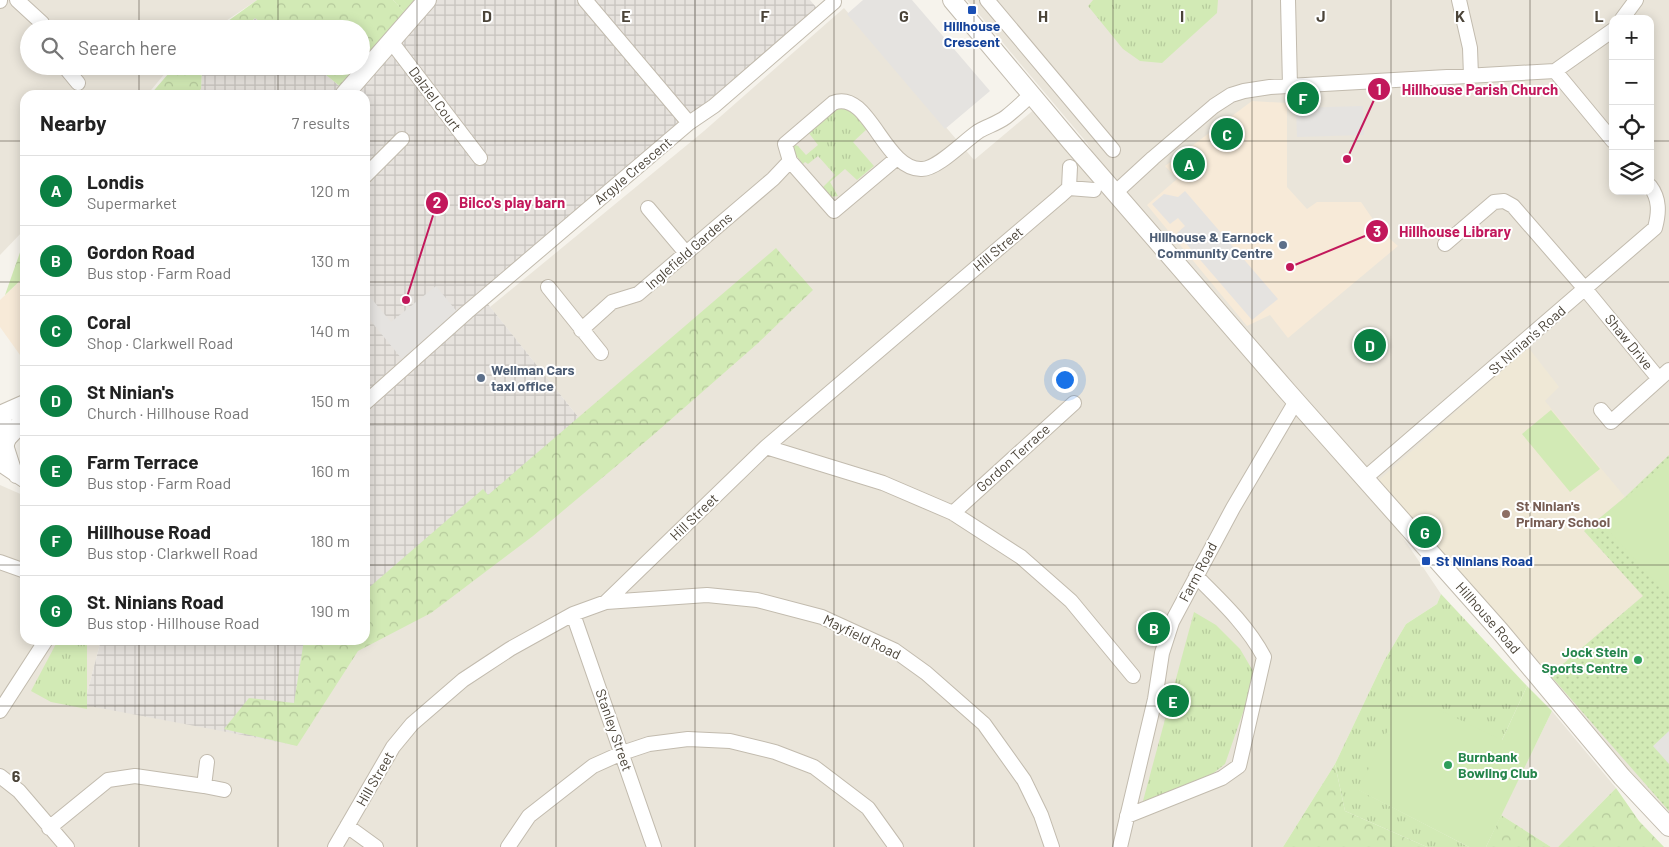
<!DOCTYPE html>
<html lang="en">
<head>
<meta charset="utf-8">
<style>
  body { margin:0; font-family:Barlow,sans-serif; background:#f6f6f6; color:#222 }
  .controls { position:absolute; right:15px; top:15px; display:grid; overflow:hidden; border-radius:10px; box-shadow:0 2px 12px #0003 }
  .controls button { width:45px; height:45px; display:grid; place-items:center; padding:0; border:0; border-bottom:1px solid #e0e0e0; background:#fff; color:#222; font:25px sans-serif }
  .you { position:absolute; left:1064px; top:379px; width:18px; height:18px; margin:-12px; border:4px solid #fff; border-radius:50%; background:#1a73e8; box-shadow:0 0 0 8px #1a73e833 }
  .badge { display:grid; place-items:center; width:32px; height:32px; border-radius:50%; background:#0b8043; color:#fff; font-size:16px; font-weight:700 }
  .pin { position:absolute; translate:-50% -50%; border:2px solid #fff; box-shadow:0 1px 5px #0006 }
  .list { margin:0; padding:0; list-style:none }
  h2 { display:flex; justify-content:space-between; align-items:center; height:65px; margin:0; padding:0 20px; font-size:21px }
  h2 small { font-size:16px; font-weight:400; color:#767676 }
  .list li { display:grid; grid-template-columns:32px 1fr auto; gap:15px; align-items:center; box-sizing:border-box; height:70px; padding:0 20px; border-top:1px solid #e0e0e0 }
  .list b { display:block; font-size:19px; white-space:nowrap }
  .list p { margin:0; font-size:16px; white-space:nowrap; color:#767676 }
  .list em { font-size:16px; font-style:normal; color:#767676 }
  .icon { flex:none; width:28px; height:28px; fill:none; stroke:currentColor; stroke-width:2; stroke-linecap:round; stroke-linejoin:round }
  .map { position:relative; flex:none; width:1669px; height:847px; overflow:hidden }
  .search { position:absolute; background:#fff; box-shadow:0 2px 12px #0003; left:20px; top:20px; width:350px; height:55px; display:flex; align-items:center; gap:12px; box-sizing:border-box; padding:0 18px; border-radius:28px; color:#767676; font-size:19px }
  .panel { position:absolute; background:#fff; box-shadow:0 2px 12px #0003; left:20px; top:90px; width:350px; height:555px; border-radius:15px }
  .map>svg:first-child { display:block }
</style>
</head>
<body>
<div class="map">
<svg width="1669" height="847" viewBox="0 0 1669 847">
  <defs>
    <pattern id="industrial-grid" width="8" height="8" patternUnits="userSpaceOnUse" patternTransform="scale(1.25)"><rect width="8" height="8" fill="#e6e2dd"/><path d="M0 4h8M4 0v8" fill="none" stroke="#c7c3be"/></pattern>
    <pattern id="grass-tufts" width="24" height="20" patternUnits="userSpaceOnUse" patternTransform="scale(1.25)"><rect width="24" height="20" fill="#d2eab5"/><path d="M3 7l-1-3M5 7V3M7 7l1-3M15 17l-1-3M17 17v-4M19 17l1-3" fill="none" stroke="#b6ca9c"/></pattern>
    <pattern id="forest-crowns" width="20" height="18" patternUnits="userSpaceOnUse" patternTransform="scale(1.25)"><rect width="20" height="18" fill="#d2eab5"/><path d="M2 6a3 3 0 1 1 6 0M12 15a3 3 0 1 1 6 0" fill="none" stroke="#b6ca9c"/></pattern>
    <pattern id="park-dots" width="8" height="8" patternUnits="userSpaceOnUse" patternTransform="scale(1.25)"><rect width="8" height="8" fill="#d2eab5"/><path d="M2 2h.1M6 6h.1" fill="none" stroke="#b6ca9c" stroke-width="1.8" stroke-linecap="round"/></pattern>
  </defs>
  <rect width="100%" height="100%" fill="#f6f3ec"/>
  <path fill="#eae5da" fill-rule="evenodd" d="M0 0H257L214 29H29V66H171L147 95H25V229L0 255Z
    M967 0H1669V816L1546 678 1367 484 1441 594 1437 604 1406 624 1384 661 1335 764 1283 847H0V485L25 496V640H101L84 705 365 640V630L579 418 490 307 704 131 844 8 974 160 1036 108 1114 189 1087 143ZM1613 19H1650V191H1613Z
    M1552 711 1616 788 1558 847H1551L1501 815Z"/>
  <path fill="#f7ead8" d="M1252 101 1287 103V187L1307 209 1317 202H1361L1381 231 1398 246 1288 338 1270 315 1247 326 1147 205 1177 179 1165 166Z
    M25 276V362L0 327V300Z"/>
  <path fill="url(#industrial-grid)" d="M427 0H810L820 12 483 298 579 418 388 593 365 630V95H343Z
    M255 18 269 29H244Z
    M206 66H315L342 88 335 95H196L201 89 202 70Z
    M101 640H359L295 745 84 705Z"/>
  <path fill="#efe8d6" d="M1528 347 1559 387 1545 401 1625 497 1584 531 1643 596 1550 675 1379 480Z"/>
  <path fill="url(#grass-tufts)" d="M393 0H419L406 14Z
    M1093 0H1218L1217 13 1162 63 1140 61 1123 49 1088 6Z
    M843 108 853 113 867 129 853 142 874 166 857 180 845 169 830 182 838 196 831 197 823 187 835 175 818 156 808 164 805 162 803 164 793 152 792 146 793 144 798 146 806 155 818 145 808 132 832 111Z
    M1441 594 1527 686 1502 740 1359 790 1469 847H1427L1345 811 1335 764 1384 661 1406 624 1437 604Z
    M1194 612 1216 625 1240 649 1253 671 1249 695 1225 764 1206 779 1143 801Z
    M58 640H87V709L51 702 31 691Z"/>
  <path fill="url(#forest-crowns)" d="M257 0H393L406 14 361 65V29H269L255 18 244 29H217Z
    M175 66H206L202 70 201 89 196 95H150Z
    M315 66H361L342 88Z
    M25 239V276L5 295 24 241Z
    M776 248 813 290 757 344 652 436 533 536 431 613 358 651 297 746 224 729 249 698 294 703 304 640H365V591L483 489 488 495Z
    M1335 764 1345 811 1427 847H1283Z
    M1616 788 1639 821 1664 847H1558Z
    M1501 815 1551 847H1486Z"/>
  <path fill="url(#park-dots)" d="M1669 455V811L1550 675 1643 596 1584 531 1625 497Z"/>
  <path fill="#d2eab5" d="M1551 410 1600 469 1570 492 1522 434Z
    M1669 459V597L1600 521Z
    M1527 686 1552 711 1486 847H1469L1358 790 1406 694 1502 740Z"/>
  <path fill="#e5e3e0" d="M863 0H912L990 91 945 129 847 14Z
    M1363 106 1364 135 1297 137 1296 108Z
    M1185 191 1278 299 1252 320 1177 233 1185 226 1178 218 1170 224 1152 204 1164 194 1178 197Z
    M436 286 458 313 402 359 365 314V291L391 322Z
    M1669 731V764L1653 746Z"/>
  <g fill="none" stroke-linecap="round" stroke-linejoin="round">
    <g stroke="#c2bbae" stroke-width="16">
      <path id="minor" d="M17 0 42 23 44 29
        M987 0 1113 150
        M1288 0 1290 86
        M1459 0 1470 48 1471 76
        M0 1V0
        M1622 19 1636 0
        M390 40 480 158
        M64 66 78 83
        M1555 71 1613 141
        M689 123 714 106 834 2
        M897 158 834 211 790 161 785 144 833 103C869 88 884 171 922 169 938 169 965 140 979 131 988 126 998 123 1006 117 1015 110 1023 102 1032 94
        M365 176 402 139
        M1069 188 1094 190
        M1116 192 1153 158 1214 106 1231 95 1244 91 1270 87 1555 71 1613 30
        M648 208 686 253
        M1445 244 1494 202 1504 201 1513 206 1586 290 1659 379 1611 422 1601 410
        M548 287 601 353
        M581 330 612 302 638 294 773 179 790 161
        M1659 379 1669 370
        M365 403 467 312 689 123 585 0
        M6 445 16 476
        M766 447 883 483 953 513 1021 557 1071 601 1133 676
        M0 464 25 481
        M1364 479 1655 228C1659 213 1660 199 1650 186
        M953 513 1074 403
        M0 562 25 571
        M606 602 707 595 757 600 822 617 894 650 926 673 984 724 1024 780 1041 815 1052 847
        M573 614 654 847
        M0 711 46 640
        M207 762 204 786 224 790
        M0 776 19 791 67 847
        M1127 816 1222 778 1239 766 1264 657C1247 625 1221 601 1196 576
        M347 826 376 847
        M49 828 108 780 135 776 204 786
        M335 847 393 747 412 724 463 680 510 649 573 614 606 602 766 447 1059 197 1069 188 1070 167
        M508 847 529 816 593 766 622 753 649 744 688 739 730 741 775 752 814 767 868 808 896 847
        M1120 847 1155 699 1162 653 1172 622 1233 508 1296 401"/>
    </g>
    <g stroke="#c2bbae" stroke-width="20">
      <g id="tertiary">
        <path id="s1" d="M952 0 1072 143 1287 391 1500 631 1622 777 1669 827"/>
        <path d="M344 95 427 0"/>
        <path d="M0 415 25 404"/>
        <path d="M0 421C10 430 9 441 0 451"/>
        <path d="M7 438 25 419"/>
      </g>
    </g>
    <use href="#minor" stroke="#fff" stroke-width="14"/>
    <use href="#tertiary" stroke="#fff" stroke-width="18"/>
  </g>
  <path fill="none" stroke="#4b4439" stroke-width="1" stroke-opacity="0.55" d="M139 0V29M278 0V29M417 0V847M556 0V847M695 0V847M834 0V847M974 0V847M1113 0V847M1252 0V847M1391 0V847M1530 0V847M139 66V95M278 66V95M0 141H25M365 141H1613M1650 141H1669M0 282H25M365 282H1669M0 424H25M365 424H1669M0 565H25M365 565H1669M139 640V847M278 640V847M0 706H1669"/>
  <g fill="#1a4fb4" stroke="#fff" stroke-width="2">
    <rect x="967" y="5" width="10" height="10" rx="2.5"/>
    <rect x="1421" y="556" width="10" height="10" rx="2.5"/>
  </g>
  <g fill="#5c6f8a" stroke="#fff" stroke-width="2">
    <circle cx="1283" cy="245" r="5"/>
    <circle cx="481" cy="378" r="5"/>
  </g>
  <circle fill="#8d6e63" stroke="#fff" stroke-width="2" cx="1506" cy="514" r="5"/>
  <g fill="#2e9e5b" stroke="#fff" stroke-width="2">
    <circle cx="1638" cy="660" r="5"/>
    <circle cx="1448" cy="765" r="5"/>
  </g>
  <g text-anchor="middle" stroke-width="4" stroke-linejoin="round" paint-order="stroke">
    <g font-size="14" font-weight="bold" fill="#164399" stroke="#fff">
      <text x="972" y="31">Hillhouse<tspan x="972" dy="16">Crescent</tspan></text>
      <text x="1436" y="566" text-anchor="start">St Ninians Road</text>
    </g>
    <g font-size="14" fill="#4b4439" stroke="#fff">
      <text transform="translate(435 99) rotate(53)" y="5">Dalziel Court</text>
      <text transform="translate(633 171) rotate(-40)" y="5">Argyle Crescent</text>
      <text transform="translate(998 249) rotate(-40)" y="5">Hill Street</text>
      <text transform="translate(689 251) rotate(-41)" y="5">Inglefield Gardens</text>
      <text transform="translate(1527 340) rotate(-41)" y="5">St Ninian's Road</text>
      <text transform="translate(1629 342) rotate(51)" y="5">Shaw Drive</text>
      <text transform="translate(1013 458) rotate(-42)" y="5">Gordon Terrace</text>
      <text transform="translate(694 517) rotate(-44)" y="5">Hill Street</text>
      <text transform="translate(1198 572) rotate(-62)" y="5">Farm Road</text>
      <text dy="5" stroke="none"><textPath href="#s1" startOffset="818">Hillhouse Road</textPath></text>
      <text transform="translate(862 637) rotate(26)" y="5">Mayfield Road</text>
      <text transform="translate(614 730) rotate(71)" y="5">Stanley Street</text>
      <text transform="translate(375 779) rotate(-60)" y="5">Hill Street</text>
    </g>
    <g font-size="14" font-weight="bold" fill="#4e5e75" stroke="#fff" text-anchor="end">
      <text x="1273" y="242">Hillhouse &amp; Earnock<tspan x="1273" dy="16">Community Centre</tspan></text>
      <text x="491" y="375" text-anchor="start">Wellman Cars<tspan x="491" dy="16">taxi office</tspan></text>
    </g>
    <g font-size="14" font-weight="bold" fill="#785e54" stroke="#fff" text-anchor="start">
      <text x="1516" y="511">St Ninian's<tspan x="1516" dy="16">Primary School</tspan></text>
    </g>
    <g font-size="14" font-weight="bold" fill="#27864d" stroke="#fff" text-anchor="end">
      <text x="1628" y="657">Jock Stein<tspan x="1628" dy="16">Sports Centre</tspan></text>
      <text x="1458" y="762" text-anchor="start">Burnbank<tspan x="1458" dy="16">Bowling Club</tspan></text>
    </g>
  </g>
  <g font-size="16" text-anchor="middle" font-weight="bold" fill="#4b4439" stroke="#fff" stroke-width="4" stroke-linejoin="round" paint-order="stroke">
    <text x="487" y="22">D</text>
    <text x="626" y="22">E</text>
    <text x="765" y="22">F</text>
    <text x="904" y="22">G</text>
    <text x="1043" y="22">H</text>
    <text x="1182" y="22">I</text>
    <text x="1321" y="22">J</text>
    <text x="1460" y="22">K</text>
    <text x="1599" y="22">L</text>
    <text x="16" y="782">6</text>
  </g>
  <path fill="none" stroke="#c2185b" stroke-width="2" d="M1347 159L1379 89M406 300L437 203M1290 267L1377 231"/>
  <g fill="#c2185b" stroke="#fff" stroke-width="2">
    <circle cx="1347" cy="159" r="5"/>
    <circle cx="406" cy="300" r="5"/>
    <circle cx="1290" cy="267" r="5"/>
    <circle cx="1379" cy="89" r="12"/>
    <circle cx="437" cy="203" r="12"/>
    <circle cx="1377" cy="231" r="12"/>
  </g>
  <g font-size="15" text-anchor="middle" font-weight="bold" fill="#fff">
    <text x="1379" y="95">1</text>
    <text x="437" y="208">2</text>
    <text x="1377" y="237">3</text>
  </g>
  <g font-size="15" text-anchor="middle" font-weight="bold" fill="#c2185b" stroke="#fff" stroke-width="4" stroke-linejoin="round" paint-order="stroke">
    <text x="1480" y="95">Hillhouse Parish Church</text>
    <text x="512" y="208">Bilco's play barn</text>
    <text x="1455" y="237">Hillhouse Library</text>
  </g>
</svg>
<div class="controls">
<button>+</button>
<button>−</button>
<button><svg class="icon" aria-label="locate" viewBox="0 0 24 24"><circle cx="12" cy="12" r="6"/><path d="M12 2v4M12 18v4M2 12h4M18 12h4"/></svg></button>
<button><svg class="icon" aria-label="layers" viewBox="0 0 24 24"><path d="M12 4l9 5-9 5-9-5zM3 14l9 5 9-5"/></svg></button>
</div>
<div class="you"></div>
<div class="pin badge" style="left:1189px;top:164px">A</div>
<div class="pin badge" style="left:1154px;top:628px">B</div>
<div class="pin badge" style="left:1227px;top:134px">C</div>
<div class="pin badge" style="left:1370px;top:345px">D</div>
<div class="pin badge" style="left:1173px;top:701px">E</div>
<div class="pin badge" style="left:1303px;top:98px">F</div>
<div class="pin badge" style="left:1425px;top:532px">G</div>
<div class="search"><svg class="icon" aria-label="search" viewBox="0 0 24 24"><circle cx="10" cy="10" r="6"/><path d="M15 15l6 6"/></svg>Search here</div>
<section class="panel">
<h2>Nearby<small>7 results</small></h2>
<ul class="list">
<li><span class="badge">A</span><div><b>Londis</b><p>Supermarket</p></div><em>120 m</em></li>
<li><span class="badge">B</span><div><b>Gordon Road</b><p>Bus stop · Farm Road</p></div><em>130 m</em></li>
<li><span class="badge">C</span><div><b>Coral</b><p>Shop · Clarkwell Road</p></div><em>140 m</em></li>
<li><span class="badge">D</span><div><b>St Ninian's</b><p>Church · Hillhouse Road</p></div><em>150 m</em></li>
<li><span class="badge">E</span><div><b>Farm Terrace</b><p>Bus stop · Farm Road</p></div><em>160 m</em></li>
<li><span class="badge">F</span><div><b>Hillhouse Road</b><p>Bus stop · Clarkwell Road</p></div><em>180 m</em></li>
<li><span class="badge">G</span><div><b>St. Ninians Road</b><p>Bus stop · Hillhouse Road</p></div><em>190 m</em></li>
</ul>
</section>
</div>
</body>
</html>
